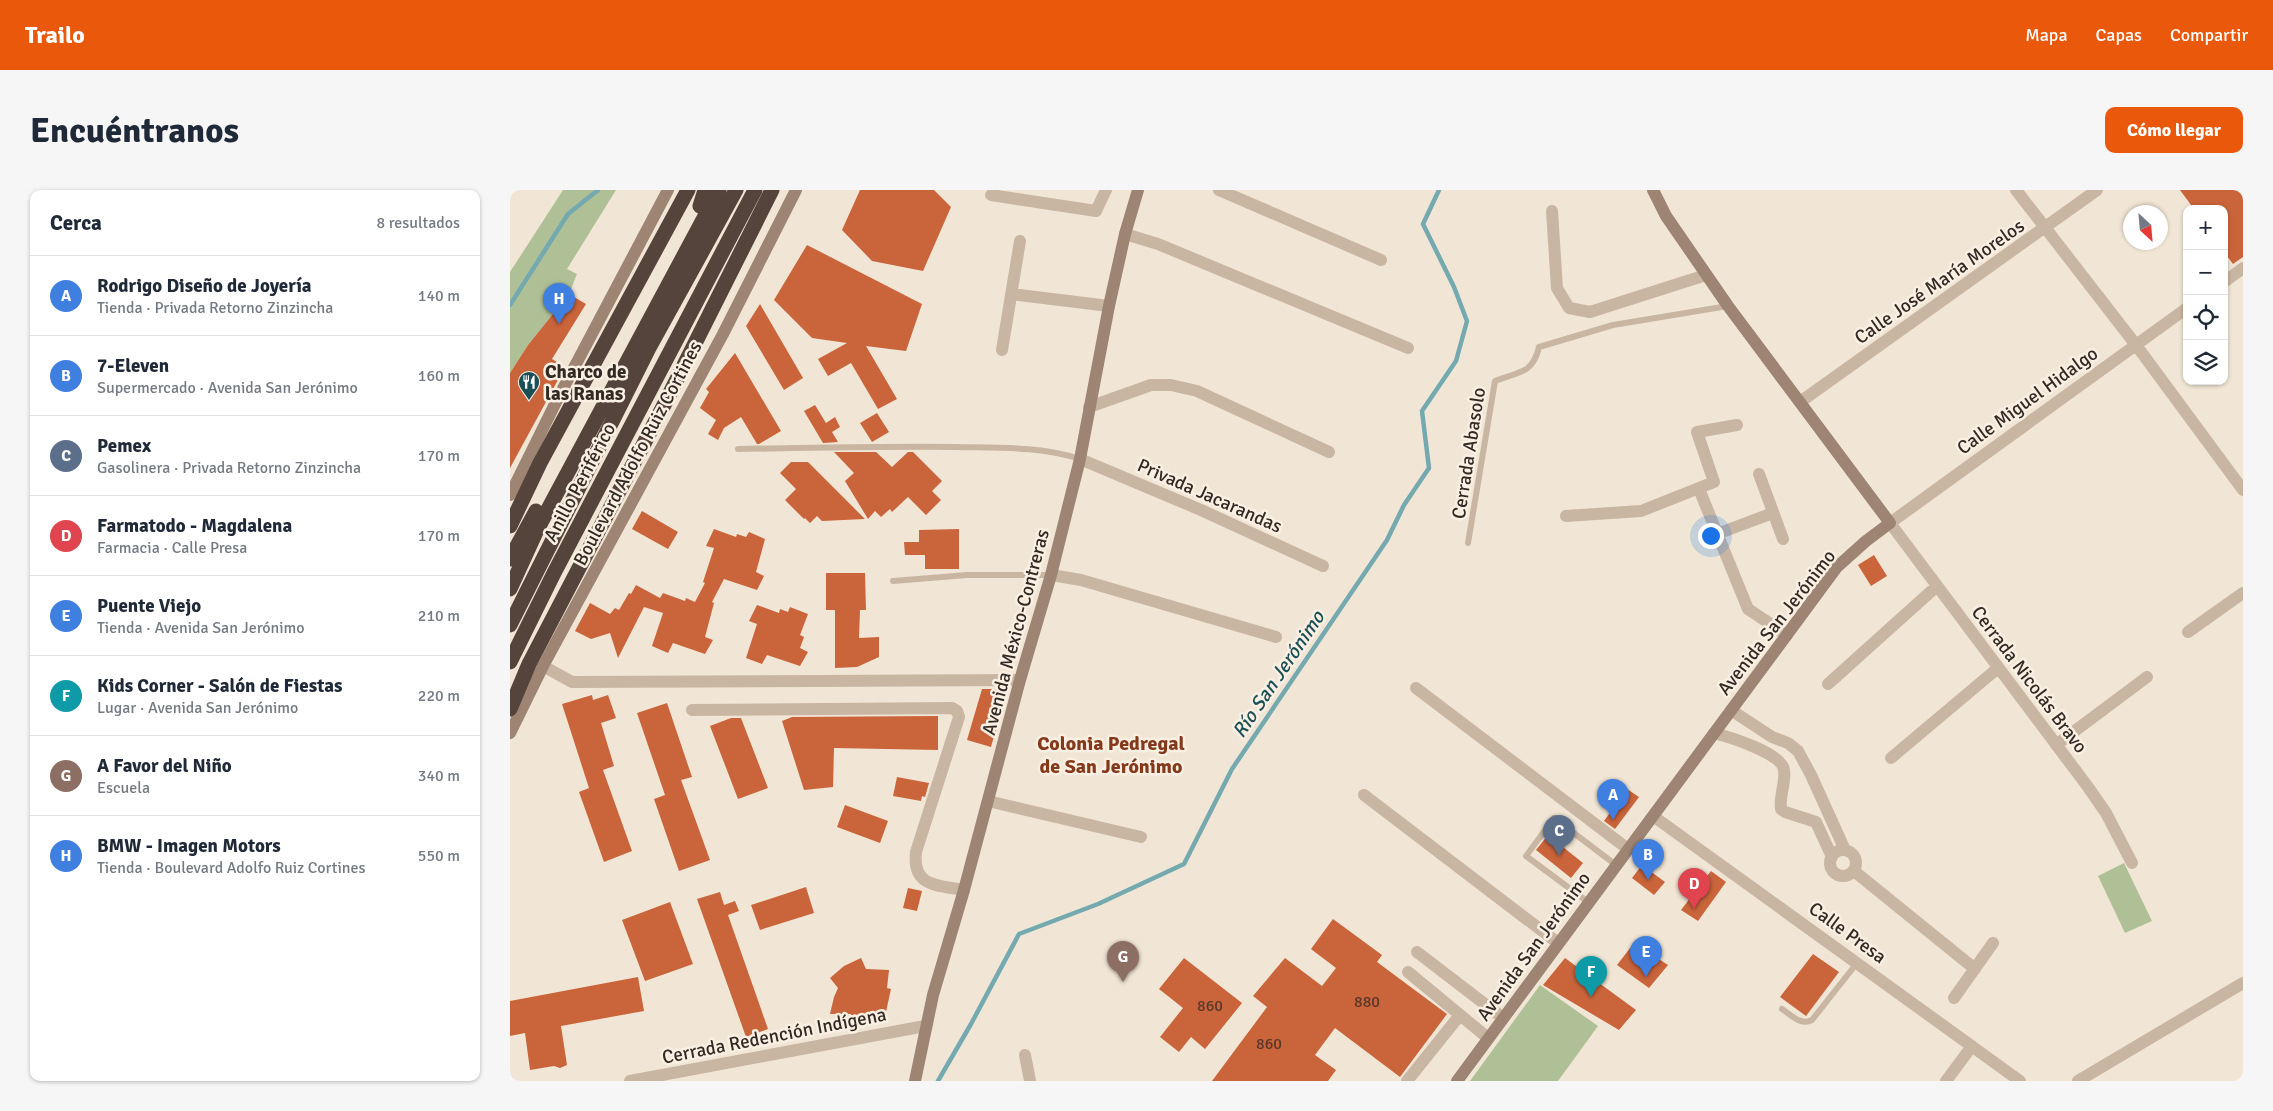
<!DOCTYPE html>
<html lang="es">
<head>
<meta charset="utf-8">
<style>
  body { margin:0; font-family:Signika,sans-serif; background:#f6f6f7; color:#1f2937 }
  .controls { position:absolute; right:15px; top:15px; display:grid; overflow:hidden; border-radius:10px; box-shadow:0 1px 4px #0004 }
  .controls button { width:45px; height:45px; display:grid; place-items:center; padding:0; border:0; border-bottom:1px solid #e0e1e3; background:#fff; color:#1f2937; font:25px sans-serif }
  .compass { position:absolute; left:1613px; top:15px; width:45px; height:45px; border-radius:50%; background:#fff; box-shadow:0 1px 4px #0004; rotate:154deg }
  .you { position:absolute; left:1200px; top:345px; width:18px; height:18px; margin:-12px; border:4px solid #fff; border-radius:50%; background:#1a73e8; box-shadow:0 0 0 8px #1a73e833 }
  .badge { display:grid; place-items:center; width:32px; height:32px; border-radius:50%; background:#ea580c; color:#fff; font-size:16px; font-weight:700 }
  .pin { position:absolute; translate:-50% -41px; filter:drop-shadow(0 1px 2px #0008) }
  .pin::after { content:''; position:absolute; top:26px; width:18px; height:15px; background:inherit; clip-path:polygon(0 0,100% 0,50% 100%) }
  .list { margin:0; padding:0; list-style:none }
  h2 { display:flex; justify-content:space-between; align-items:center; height:65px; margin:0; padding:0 20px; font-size:21px }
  h2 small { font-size:16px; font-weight:400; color:#747a83 }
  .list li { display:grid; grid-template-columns:32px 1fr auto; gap:15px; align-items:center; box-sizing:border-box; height:80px; padding:0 20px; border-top:1px solid #e0e1e3 }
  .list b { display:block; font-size:19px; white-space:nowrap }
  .list p { margin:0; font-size:16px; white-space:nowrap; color:#747a83 }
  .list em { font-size:16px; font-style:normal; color:#747a83 }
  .icon { flex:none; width:28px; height:28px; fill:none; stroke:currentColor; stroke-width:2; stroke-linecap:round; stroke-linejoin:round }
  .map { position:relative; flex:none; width:1733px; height:891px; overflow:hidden; border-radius:10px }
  header { display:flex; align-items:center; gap:30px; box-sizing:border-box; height:70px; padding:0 25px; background:#ea580c; color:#fff }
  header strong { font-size:24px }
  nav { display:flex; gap:28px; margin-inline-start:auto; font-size:18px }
  .intro { display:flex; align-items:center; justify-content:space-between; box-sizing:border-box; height:120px; padding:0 30px }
  h1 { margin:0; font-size:35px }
  .button { padding:12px 22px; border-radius:10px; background:#ea580c; color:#fff; font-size:18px; font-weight:700 }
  main { display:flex; gap:30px; padding:0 30px }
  aside { flex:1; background:#fff; border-radius:10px; box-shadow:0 1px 4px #0004 }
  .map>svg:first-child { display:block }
</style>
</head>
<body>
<header>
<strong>Trailo</strong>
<nav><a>Mapa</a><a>Capas</a><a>Compartir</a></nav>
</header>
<div class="intro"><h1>Encuéntranos</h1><a class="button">Cómo llegar</a></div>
<main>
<aside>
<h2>Cerca<small>8 resultados</small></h2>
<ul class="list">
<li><span class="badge" style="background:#3f7fe0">A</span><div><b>Rodrigo Diseño de Joyería</b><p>Tienda · Privada Retorno Zinzincha</p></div><em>140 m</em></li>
<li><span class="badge" style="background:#3f7fe0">B</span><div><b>7-Eleven</b><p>Supermercado · Avenida San Jerónimo</p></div><em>160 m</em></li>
<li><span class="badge" style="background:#5c6f8a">C</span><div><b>Pemex</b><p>Gasolinera · Privada Retorno Zinzincha</p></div><em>170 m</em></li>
<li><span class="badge" style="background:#e0444e">D</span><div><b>Farmatodo - Magdalena</b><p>Farmacia · Calle Presa</p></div><em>170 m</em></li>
<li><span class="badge" style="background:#3f7fe0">E</span><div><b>Puente Viejo</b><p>Tienda · Avenida San Jerónimo</p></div><em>210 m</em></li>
<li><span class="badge" style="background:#0f9aa8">F</span><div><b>Kids Corner - Salón de Fiestas</b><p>Lugar · Avenida San Jerónimo</p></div><em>220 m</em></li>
<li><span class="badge" style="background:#8d6e63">G</span><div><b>A Favor del Niño</b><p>Escuela</p></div><em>340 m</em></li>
<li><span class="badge" style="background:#3f7fe0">H</span><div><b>BMW - Imagen Motors</b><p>Tienda · Boulevard Adolfo Ruiz Cortines</p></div><em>550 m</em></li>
</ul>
</aside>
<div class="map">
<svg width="1733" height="891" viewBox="0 0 1733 891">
  <rect width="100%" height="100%" fill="#f1e6d5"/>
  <path fill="#b0c096" d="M53 0H106L57 79 67 84 59 104 18 155 0 183V82Z
    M1614 673 1642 731 1615 743 1588 686Z
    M1030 795 1088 836 1048 891H960Z"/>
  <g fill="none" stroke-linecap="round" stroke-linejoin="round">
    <path stroke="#74aaaf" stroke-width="4.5" d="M0 115 58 24 88 0
      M428 891 461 834 509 744 588 714 674 674 722 579 877 350 894 315 919 278 912 221 946 171 957 131 944 97 913 34 929 0"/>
  </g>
  <path fill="#ca643b" d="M350 0H424L441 17 413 81 362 71 332 40Z
    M1670 0H1733V67L1723 74 1714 62V19H1684Z
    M297 55 412 114 396 161 356 156 387 209 368 219 341 173 318 186 308 169 337 153 302 148 264 110Z
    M59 104 76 114 42 169 55 177 0 278V183L18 155Z
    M250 114 293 188 274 200 236 136Z
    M225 163 271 241 249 254H247L231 227 214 238 208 250 198 244 206 230 190 218 199 202 196 199Z
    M305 215 316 233 325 227 330 237 322 242 328 252 313 253 294 221Z
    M367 223 379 242 362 252 350 233Z
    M324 262H366L382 277 398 262H403L432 291 422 301 431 310 416 325 398 307 382 322 380 319 371 327 365 321 358 329 335 291 344 283Z
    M281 272H298L355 329 312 331 307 326 300 333 295 328 294 329 275 310 286 299 270 283Z
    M132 321 168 342 158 359 122 339Z
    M204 339 226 347 227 344 236 347 239 342 255 349 246 382 254 386 247 400 214 389 202 412 204 413 195 447 203 450 195 464 163 453 158 463 142 456 153 423 134 417 108 468 100 443 81 449 65 441 80 413 100 424 105 418 109 420 119 403 121 404 126 395 150 408 153 403 175 411 176 408 185 412 195 393 193 392 204 358 196 356Z
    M449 339V379H415V365H395L394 352H409V340Z
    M1364 365 1377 386 1361 396 1348 375Z
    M316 383H355L356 420H350L349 448 369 447V467L347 477 325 478V420H316Z
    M247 415 269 423 270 419 278 422 280 417 298 424 290 445 294 447 290 458 298 462 290 476 257 465 252 474 236 468 247 434 239 431Z
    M472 499H497L481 557 457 550Z
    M82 505 83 510 98 505 106 528 91 533 104 576 93 580 122 661 94 672 69 602 79 598 52 514Z
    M157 513 182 587 171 590 200 670 169 681 144 609 155 605 127 523Z
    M428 526V560L324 558 323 597 294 600 272 531 282 527Z
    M221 528H231L258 598 228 609 200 536Z
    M387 587 419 593 415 607 412 606 411 611 383 606Z
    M1117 599 1129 607 1105 639 1094 631Z
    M335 615 378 631 370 653 327 637Z
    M1038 645 1073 673 1061 688 1026 660Z
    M1132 675 1155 692 1144 705 1122 688Z
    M1201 681 1216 692 1188 731 1171 720Z
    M296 697 304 723 250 740 241 715Z
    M398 698 412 701 407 721 393 718Z
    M210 702 214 715 225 711 229 721 218 725 258 839 236 847 187 709Z
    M160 712 183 774 135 791 112 730Z
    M823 729 872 765 867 772 937 824 890 887 825 838 805 865 826 880 818 891H702L757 817 743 806 775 768 812 796 826 778 801 759Z
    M1124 753 1158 775 1139 798 1107 775Z
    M1303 764 1329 782 1296 826 1270 807Z
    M351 768 356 779 379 780 377 798 381 799 374 831H341V824H320L324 807 328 798 320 788 334 776Z
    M674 768 732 813 695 859 681 847 669 862 650 847 673 818 649 799Z
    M1055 768 1126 820 1109 840 1033 795Z
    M128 787 134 821 51 836 57 875 50 878 44 876 20 880 15 843 0 846V811Z"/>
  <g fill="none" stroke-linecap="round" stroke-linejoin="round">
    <path stroke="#c9b6a2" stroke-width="6" d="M228 259C301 258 373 256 446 257 488 258 530 256 570 269
      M958 353 985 191C1008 182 1023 184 1029 157L1103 135 1218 116
      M383 391 457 385H541
      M1078 712 1016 666 1044 628 1106 675
      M1272 819C1281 825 1291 836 1302 830L1347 773"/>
    <path stroke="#c9b6a2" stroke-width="12" d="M709 0 871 70
      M1506 0 1626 155 1733 300
      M481 5 586 21 596 0
      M1042 21 1047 98 1059 118 1080 122 1196 85
      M615 44 648 54 898 158
      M1714 92 1733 78
      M501 104 599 116
      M492 160 510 51
      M1290 212 1587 0
      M579 217 641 195H661L687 201 819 262
      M570 269 691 320 813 376
      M1249 284 1273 349
      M1189 299 1238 419 1277 445
      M1056 326 1131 321 1204 292 1187 242 1227 235
      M1207 344 1263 323
      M541 385 571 390 766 447
      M1678 442 1733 403
      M33 476 62 492 510 490
      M1318 494 1427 396
      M906 498 1118 659
      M182 520 442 518 447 521 449 527 406 662C402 697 427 695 454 700
      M1221 520 1262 547 1278 553 1288 561 1301 585 1335 660
      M1204 543C1219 547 1272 563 1274 580 1276 593 1269 606 1271 619L1275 622 1306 632 1322 667
      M1546 555 1637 487
      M1381 568 1488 478
      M854 605 1048 753
      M478 611 631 647
      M1143 626 1510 891
      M1320 673a13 13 0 1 1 26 0a13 13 0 1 1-26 0Z
      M1622 673 1596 623 1578 597 1380 333 1677 118
      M1344 681 1465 779
      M907 762 993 828
      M898 782 978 848
      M1444 808 1483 753
      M515 865 520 891
      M120 891 415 836
      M897 891 950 825
      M1436 891 1462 856
      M1568 891 1733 793"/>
    <path stroke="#9d8473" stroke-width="12" d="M0 305 48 208 158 0
      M0 543 33 476 213 144 286 0
      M405 891 423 805 454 700 510 490 541 385 570 269 599 116 615 44 628 0
      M947 891 1327 377 1356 351 1380 333 1218 116 1156 26 1143 0"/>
    <path stroke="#55443b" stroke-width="15" d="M190 16 195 0
      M0 336 30 273 178 0
      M0 369 26 321
      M0 399 27 340 209 0
      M0 435 139 158 226 0
      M0 472 44 383 245 0
      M0 519 19 474 153 217 262 0"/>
  </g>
  <defs>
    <g id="restaurant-pin" transform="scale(1.125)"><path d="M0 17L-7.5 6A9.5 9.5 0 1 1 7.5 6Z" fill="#194f56" stroke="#f9efe2"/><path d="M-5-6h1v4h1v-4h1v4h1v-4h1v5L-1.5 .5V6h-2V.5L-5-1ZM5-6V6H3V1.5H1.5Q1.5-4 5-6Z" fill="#fff"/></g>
  </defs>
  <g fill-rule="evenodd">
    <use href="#restaurant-pin" x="19" y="192"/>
  </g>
  <g text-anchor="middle" stroke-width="5" stroke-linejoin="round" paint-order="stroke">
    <g font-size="16" fill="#59382a">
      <text x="857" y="817">880</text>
      <text x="700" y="821">860</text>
      <text x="759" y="859">860</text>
    </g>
    <g font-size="19" fill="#332a24" stroke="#f9efe2">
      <text transform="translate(1429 91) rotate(-35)" y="7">Calle José María Morelos</text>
      <text transform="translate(1517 210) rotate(-36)" y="7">Calle Miguel Hidalgo</text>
      <text transform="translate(127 263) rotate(-62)" y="7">Boulevard Adolfo Ruiz Cortines</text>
      <text transform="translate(958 263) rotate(-81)" y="7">Cerrada Abasolo</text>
      <text transform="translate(69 292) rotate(-62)" y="7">Anillo Periférico</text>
      <text transform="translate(700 305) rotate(24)" y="7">Privada Jacarandas</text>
      <text transform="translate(1266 432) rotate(-52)" y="7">Avenida San Jerónimo</text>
      <text transform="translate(505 442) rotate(-75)" y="7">Avenida México-Contreras</text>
      <text transform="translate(1520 489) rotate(53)" y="7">Cerrada Nicolás Bravo</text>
      <text transform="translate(1338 742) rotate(36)" y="7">Calle Presa</text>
      <text transform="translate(1023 756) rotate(-54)" y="7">Avenida San Jerónimo</text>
      <text transform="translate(264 845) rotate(-11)" y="7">Cerrada Redención Indígena</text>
    </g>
    <g font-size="19" font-weight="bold" fill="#332a24" stroke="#f9efe2" text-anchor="start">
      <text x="35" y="188">Charco de<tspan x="35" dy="22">las Ranas</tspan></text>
    </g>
    <g font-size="20" font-style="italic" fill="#194f56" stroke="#f9efe2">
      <text transform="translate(768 484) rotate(-56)" y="7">Río San Jerónimo</text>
    </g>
    <g font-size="20" font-weight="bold" fill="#85391b" stroke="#f9efe2">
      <text x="601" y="560">Colonia Pedregal<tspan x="601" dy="23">de San Jerónimo</tspan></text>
    </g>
  </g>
</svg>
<div class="controls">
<button>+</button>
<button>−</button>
<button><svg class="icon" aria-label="locate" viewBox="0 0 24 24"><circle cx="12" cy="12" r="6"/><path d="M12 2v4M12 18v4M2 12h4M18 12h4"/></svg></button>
<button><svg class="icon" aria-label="layers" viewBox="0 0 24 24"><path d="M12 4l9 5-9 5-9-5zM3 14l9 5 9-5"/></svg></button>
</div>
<svg class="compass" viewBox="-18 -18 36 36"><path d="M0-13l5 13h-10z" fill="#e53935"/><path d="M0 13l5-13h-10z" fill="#747a83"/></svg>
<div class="you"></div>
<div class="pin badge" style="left:1103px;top:630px;background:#3f7fe0">A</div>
<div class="pin badge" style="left:1138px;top:690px;background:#3f7fe0">B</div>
<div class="pin badge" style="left:1049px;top:666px;background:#5c6f8a">C</div>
<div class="pin badge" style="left:1184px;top:719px;background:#e0444e">D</div>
<div class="pin badge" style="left:1136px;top:787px;background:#3f7fe0">E</div>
<div class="pin badge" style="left:1081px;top:807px;background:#0f9aa8">F</div>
<div class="pin badge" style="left:613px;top:792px;background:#8d6e63">G</div>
<div class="pin badge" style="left:49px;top:134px;background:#3f7fe0">H</div>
</div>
</main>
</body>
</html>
